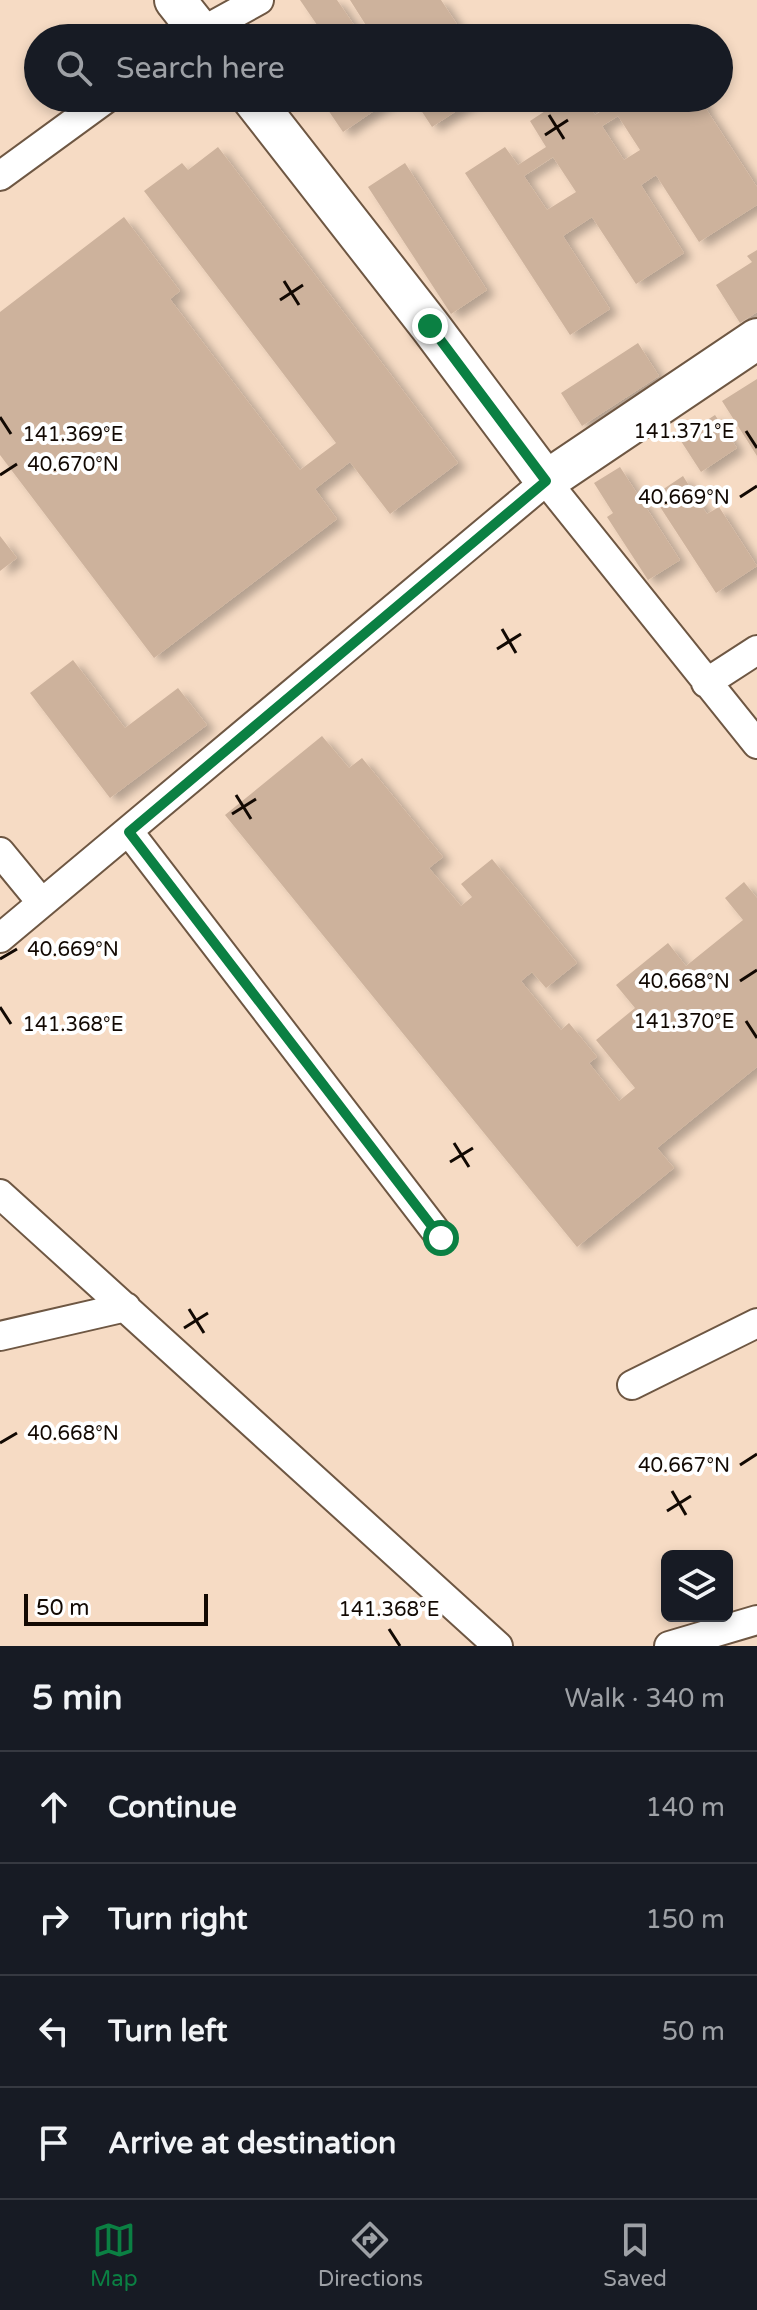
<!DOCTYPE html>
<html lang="en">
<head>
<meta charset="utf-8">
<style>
  body { margin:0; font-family:"Varela Round",sans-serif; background:#20242c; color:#f1f3f6 }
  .controls { position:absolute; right:24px; bottom:24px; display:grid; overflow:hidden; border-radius:12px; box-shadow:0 4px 12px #0003 }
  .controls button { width:72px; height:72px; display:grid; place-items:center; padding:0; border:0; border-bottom:2px solid #363941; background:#171b24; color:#f1f3f6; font:40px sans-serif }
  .scale { position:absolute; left:24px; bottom:20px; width:184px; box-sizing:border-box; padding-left:8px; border:4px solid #120903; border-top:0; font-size:22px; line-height:28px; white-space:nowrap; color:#120903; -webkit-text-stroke:6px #fff; paint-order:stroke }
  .stop { position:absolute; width:24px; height:24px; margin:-18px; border:6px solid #0b8043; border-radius:50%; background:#fff }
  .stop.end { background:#0b8043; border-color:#fff; box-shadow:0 2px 8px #0008 }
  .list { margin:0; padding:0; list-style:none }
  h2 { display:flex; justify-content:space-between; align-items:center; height:104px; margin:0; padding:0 32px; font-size:34px }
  h2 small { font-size:26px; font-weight:400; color:#9ea1a6 }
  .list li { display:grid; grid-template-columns:52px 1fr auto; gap:24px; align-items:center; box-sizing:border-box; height:112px; padding:0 32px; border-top:2px solid #363941 }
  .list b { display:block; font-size:30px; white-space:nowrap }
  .list em { font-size:26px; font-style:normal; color:#9ea1a6 }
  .icon { flex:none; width:44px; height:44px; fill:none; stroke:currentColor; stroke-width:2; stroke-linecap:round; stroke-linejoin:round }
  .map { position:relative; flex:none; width:757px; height:1646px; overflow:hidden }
  .search { position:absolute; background:#171b24; box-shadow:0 4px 12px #0003; left:24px; right:24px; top:24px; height:88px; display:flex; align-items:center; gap:20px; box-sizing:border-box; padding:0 28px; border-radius:44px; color:#9ea1a6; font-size:30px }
  .sheet { height:552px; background:#171b24 }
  nav { display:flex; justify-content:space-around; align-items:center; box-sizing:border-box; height:112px; border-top:2px solid #363941; background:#171b24; font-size:22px; color:#9ea1a6 }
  nav a { display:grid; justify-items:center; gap:4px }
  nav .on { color:#0b8043 }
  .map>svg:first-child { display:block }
</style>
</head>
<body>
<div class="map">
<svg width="757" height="1646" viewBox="0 0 757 1646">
  <defs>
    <filter id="shadow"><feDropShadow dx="8" dy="5" stdDeviation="4" flood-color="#0004"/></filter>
  </defs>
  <rect width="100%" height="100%" fill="#f6dbc4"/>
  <path fill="#cdb29c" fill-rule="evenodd" filter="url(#shadow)" d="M300 0H337L363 38H326Z
    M350 0H441L466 38H374Z
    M340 98H393L343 132 326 107Z
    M413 98H476L432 127Z
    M565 98H584L595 115 611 105 606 98H699L757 187V205L699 242 656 175 641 185 684 253 636 284 592 217 563 236 610 309 570 335 465 173 505 147 518 165 546 147 530 121ZM618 116 640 150 624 160 602 126ZM553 157 576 192 547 210 524 176Z
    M218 147 458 463 390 514 350 462 315 489 337 519 154 658 0 455V312L124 217 180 291 170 299 300 470 336 443 144 191 182 163 188 170Z
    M405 163 487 290 451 314 368 187Z
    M757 250V312L740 323 716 285 752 262 747 256Z
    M638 343 659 376 582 426 561 393Z
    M757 379V456L722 401Z
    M715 415 737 448 701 472 679 438Z
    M620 467 680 560 648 580 607 517 613 513 594 483Z
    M683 476 707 514 719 507 757 566 716 593 653 496Z
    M0 536 17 558 0 571Z
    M73 660 125 728 178 688 207 725 110 798 30 693Z
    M322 736 349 768 362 758 443 857 429 868 461 906 472 897 461 884 492 859 577 963 546 988 532 972 521 981 561 1030 569 1023 597 1057 589 1063 619 1101 635 1088 596 1040 635 1008 616 985 668 943 686 966 743 920 725 898 744 882 757 898V1067L657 1148 674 1168 577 1247 225 815Z"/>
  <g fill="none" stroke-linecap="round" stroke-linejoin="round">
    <g stroke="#6e5743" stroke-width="32">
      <path id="street" d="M190 38 259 0
        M0 176 107 98
        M706 683 757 650
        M129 832 441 1238
        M0 852 42 903
        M0 938 546 481 757 744
        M0 1194 498 1646
        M0 1336 126 1307
        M632 1385 757 1323
        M669 1646 757 1620"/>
    </g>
    <g stroke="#6e5743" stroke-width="44">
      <path id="secondary" d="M175 0 205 38
        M252 98 430 326 546 481 757 339"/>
    </g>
    <use href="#street" stroke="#fff" stroke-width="28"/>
    <use href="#secondary" stroke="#fff" stroke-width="40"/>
  </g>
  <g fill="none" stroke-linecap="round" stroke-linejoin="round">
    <path stroke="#0b8043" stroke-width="10" d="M430 326 546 481 129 832 441 1238"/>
  </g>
  <path fill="none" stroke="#120903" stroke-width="3" d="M549 115 564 139M545 135 568 120M284 281 299 305M280 300 303 285M0 417 11 434M746 431 757 448M0 475 17 464M740 497 757 486M502 629 516 653M497 649 521 634M236 795 251 819M232 814 256 799M0 959 17 949M740 981 757 970M0 1007 11 1024M746 1021 757 1038M454 1143 469 1167M450 1162 473 1148M189 1309 204 1333M184 1328 208 1313M0 1443 17 1433M740 1465 757 1454M672 1491 686 1515M667 1511 691 1496M389 1629 400 1646"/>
  <g font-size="20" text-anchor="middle" fill="#120903" stroke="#fff" stroke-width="8" stroke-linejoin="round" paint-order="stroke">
    <text x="684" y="438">141.371°E</text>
    <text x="73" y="441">141.369°E</text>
    <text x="73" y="471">40.670°N</text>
    <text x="684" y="504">40.669°N</text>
    <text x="73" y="956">40.669°N</text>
    <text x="684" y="988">40.668°N</text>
    <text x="684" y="1028">141.370°E</text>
    <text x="73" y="1031">141.368°E</text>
    <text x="73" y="1440">40.668°N</text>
    <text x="684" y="1472">40.667°N</text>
    <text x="389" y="1616">141.368°E</text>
  </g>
</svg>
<div class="controls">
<button><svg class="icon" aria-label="layers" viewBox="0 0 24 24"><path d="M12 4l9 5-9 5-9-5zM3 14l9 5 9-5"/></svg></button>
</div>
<div class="scale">50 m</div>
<div class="stop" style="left:441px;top:1238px"></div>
<div class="stop end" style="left:430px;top:326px"></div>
<div class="search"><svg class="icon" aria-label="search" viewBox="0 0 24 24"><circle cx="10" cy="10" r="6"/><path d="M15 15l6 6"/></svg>Search here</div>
</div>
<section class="sheet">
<h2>5 min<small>Walk · 340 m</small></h2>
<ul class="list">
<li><svg class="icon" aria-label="ahead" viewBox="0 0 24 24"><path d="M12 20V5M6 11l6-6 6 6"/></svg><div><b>Continue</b></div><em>140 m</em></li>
<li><svg class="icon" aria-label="right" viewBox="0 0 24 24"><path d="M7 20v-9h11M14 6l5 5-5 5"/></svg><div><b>Turn right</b></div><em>150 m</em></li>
<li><svg class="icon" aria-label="left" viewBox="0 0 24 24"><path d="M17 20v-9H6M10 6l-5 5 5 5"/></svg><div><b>Turn left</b></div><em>50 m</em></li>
<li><svg class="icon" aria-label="arrive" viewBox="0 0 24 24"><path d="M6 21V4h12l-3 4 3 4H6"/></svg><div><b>Arrive at destination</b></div></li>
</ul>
</section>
<nav>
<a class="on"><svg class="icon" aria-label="map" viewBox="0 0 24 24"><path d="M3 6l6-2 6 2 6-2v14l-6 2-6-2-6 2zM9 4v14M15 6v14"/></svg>Map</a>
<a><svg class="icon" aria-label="directions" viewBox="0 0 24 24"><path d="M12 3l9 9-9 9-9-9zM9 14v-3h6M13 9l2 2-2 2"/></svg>Directions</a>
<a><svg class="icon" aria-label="saved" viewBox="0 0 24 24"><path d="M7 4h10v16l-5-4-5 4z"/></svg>Saved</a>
</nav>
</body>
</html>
